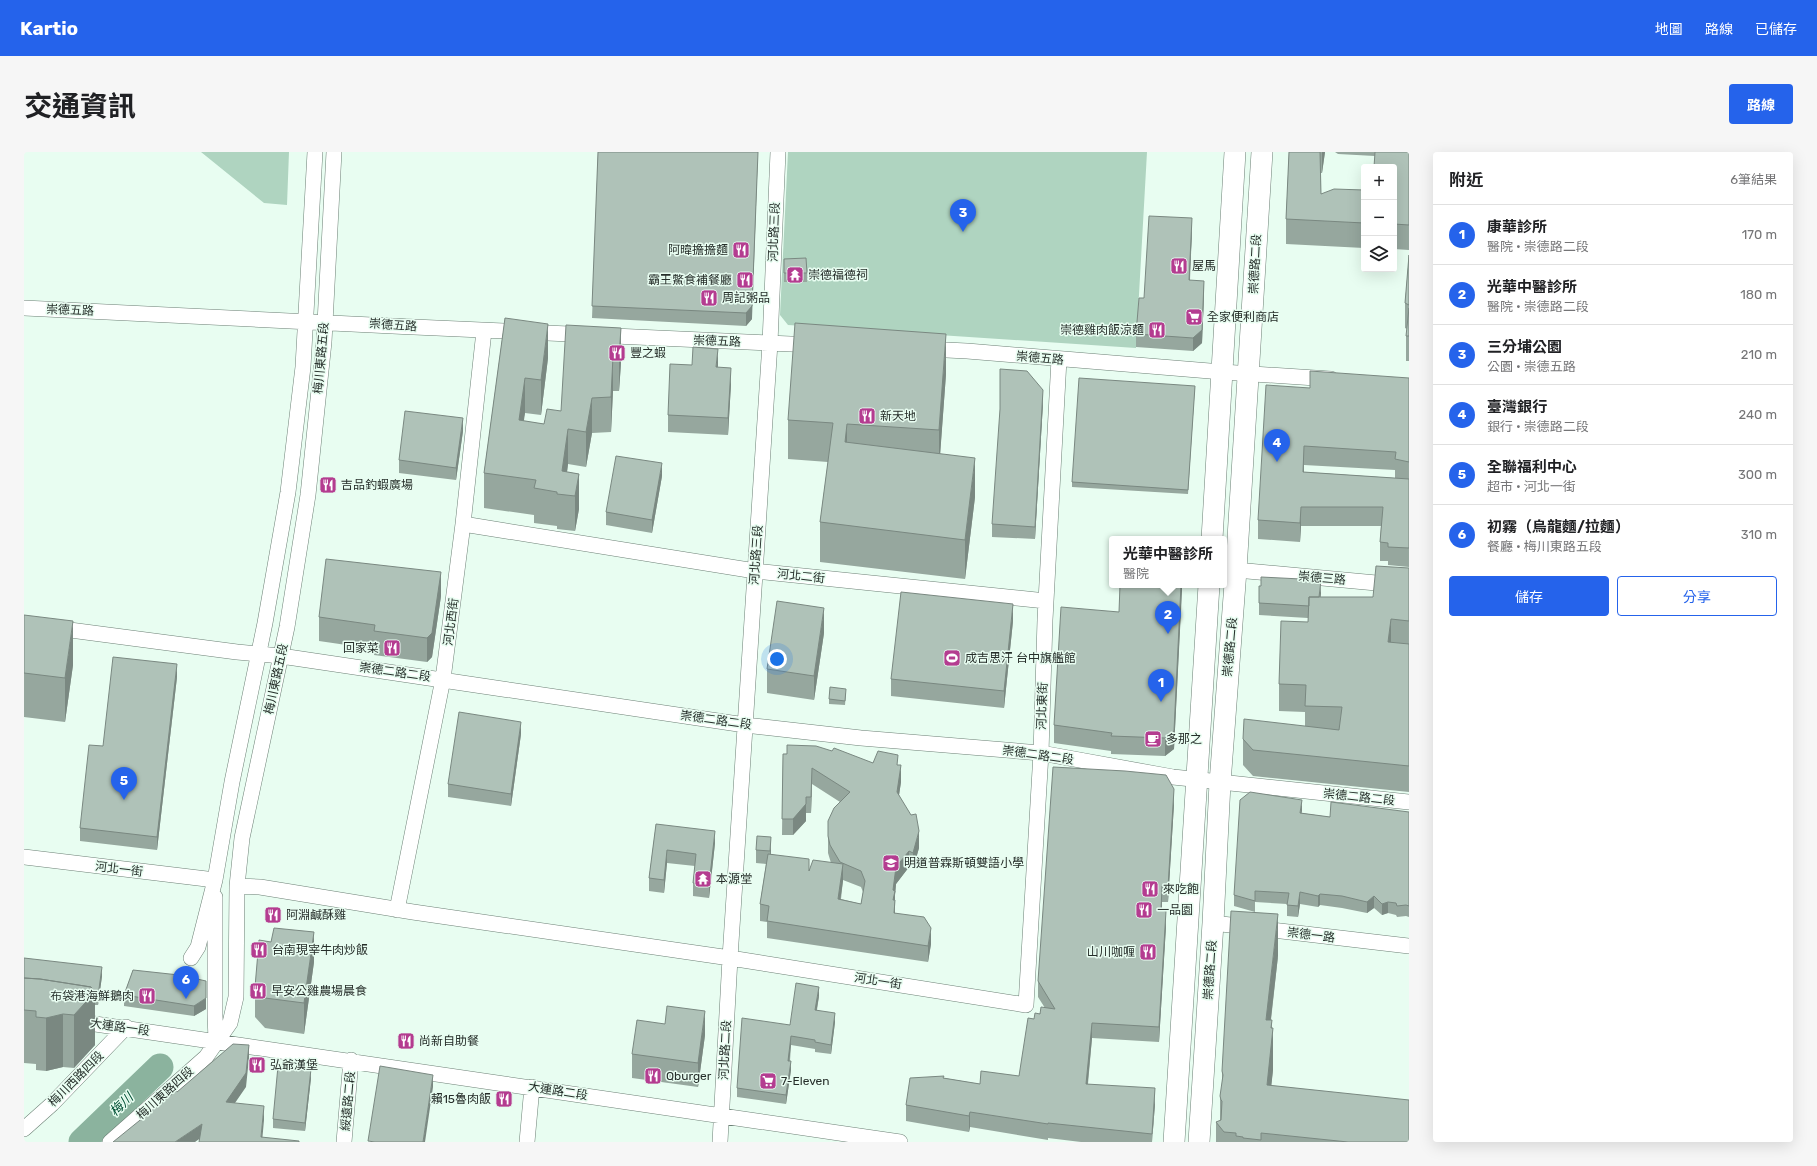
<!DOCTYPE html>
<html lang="zh-TW">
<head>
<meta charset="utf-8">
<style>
  body { margin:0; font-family:Rubik,"Noto Sans TC",sans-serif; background:#f6f6f6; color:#202124 }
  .controls { position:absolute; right:12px; top:12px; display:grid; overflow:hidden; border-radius:4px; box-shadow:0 4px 16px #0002 }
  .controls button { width:36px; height:36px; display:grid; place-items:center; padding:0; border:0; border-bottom:1px solid #e0e0e0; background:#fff; color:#202124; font:20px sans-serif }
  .you { position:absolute; left:753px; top:507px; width:14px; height:14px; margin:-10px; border:3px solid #fff; border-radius:50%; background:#1a73e8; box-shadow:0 0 0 6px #1a73e833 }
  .badge { display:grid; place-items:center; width:26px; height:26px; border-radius:50%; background:#2563eb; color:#fff; font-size:13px; font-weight:700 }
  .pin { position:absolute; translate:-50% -33px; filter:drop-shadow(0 1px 2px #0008) }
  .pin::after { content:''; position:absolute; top:21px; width:14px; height:12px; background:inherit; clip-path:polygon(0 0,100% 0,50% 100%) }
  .popup { position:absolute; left:1085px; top:384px; width:118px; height:52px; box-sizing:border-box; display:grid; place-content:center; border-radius:4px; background:#fff; filter:drop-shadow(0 1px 3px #0005); font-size:13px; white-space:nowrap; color:#757577 }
  .popup b { font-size:15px; color:#202124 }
  .popup::after { content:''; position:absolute; left:50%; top:100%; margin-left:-8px; border:8px solid transparent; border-top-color:#fff }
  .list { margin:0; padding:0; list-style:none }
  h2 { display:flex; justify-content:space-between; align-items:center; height:52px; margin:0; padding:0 16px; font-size:17px }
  h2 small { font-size:13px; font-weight:400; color:#757577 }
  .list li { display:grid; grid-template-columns:26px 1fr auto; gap:12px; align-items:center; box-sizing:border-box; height:60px; padding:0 16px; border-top:1px solid #e0e0e0 }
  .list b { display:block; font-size:15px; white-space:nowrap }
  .list p { margin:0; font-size:13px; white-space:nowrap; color:#757577 }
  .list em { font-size:13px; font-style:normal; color:#757577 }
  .actions { display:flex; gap:8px; padding:12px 16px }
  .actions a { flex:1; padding:9px 0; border:1px solid #2563eb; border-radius:4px; text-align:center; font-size:14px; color:#2563eb }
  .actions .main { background:#2563eb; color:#fff }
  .icon { flex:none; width:22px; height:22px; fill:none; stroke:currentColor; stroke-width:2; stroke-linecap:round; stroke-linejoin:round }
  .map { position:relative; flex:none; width:1385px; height:990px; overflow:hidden; border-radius:4px }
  header { display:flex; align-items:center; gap:24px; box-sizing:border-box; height:56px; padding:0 20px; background:#2563eb; color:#fff }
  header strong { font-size:19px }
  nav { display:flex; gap:22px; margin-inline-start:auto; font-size:14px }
  .intro { display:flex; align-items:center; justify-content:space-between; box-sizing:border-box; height:96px; padding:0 24px }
  h1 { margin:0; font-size:28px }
  .button { padding:10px 18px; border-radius:4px; background:#2563eb; color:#fff; font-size:14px; font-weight:700 }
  main { display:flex; gap:24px; padding:0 24px }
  aside { flex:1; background:#fff; border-radius:4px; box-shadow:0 4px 16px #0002 }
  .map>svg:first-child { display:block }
</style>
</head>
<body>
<header>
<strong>Kartio</strong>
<nav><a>地圖</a><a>路線</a><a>已儲存</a></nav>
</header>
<div class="intro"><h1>交通資訊</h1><a class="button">路線</a></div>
<main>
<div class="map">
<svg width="1385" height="990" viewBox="0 0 1385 990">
  <rect width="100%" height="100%" fill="#e8fdf1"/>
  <path fill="#afd4c0" d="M177 0H265L263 53 240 51Z
    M764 0H1123L1112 196 764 173 756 163Z"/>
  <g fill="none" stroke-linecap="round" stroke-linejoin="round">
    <path stroke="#8bb39e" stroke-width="27" d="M58 990 136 915"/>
    <g stroke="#6d8076" stroke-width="16">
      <path id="minor" d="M0 156C263 168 527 183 790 193
        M902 197 943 199 1198 220 1307 227
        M439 372 731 419 1022 449
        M1212 418 1385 434
        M0 472 213 500 257 504 721 573 837 586 1017 601 1149 625 1385 650
        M0 705 191 728
        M213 734 236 735 389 760 706 806 1002 853 1017 601 1021 468 1035 207
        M191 745V863L192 888
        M373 758 419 527 439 372 460 179
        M1189 771 1385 794
        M167 806 174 795 191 728 208 630 241 471 264 340 279 215 291 0
        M51 869 876 990
        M0 977 28 952 102 875
        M86 990 182 905 206 871 212 845 213 734 218 686 263 475 284 343 300 190 310 0
        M320 990 327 908
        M503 990 508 935
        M696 990 706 806 746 191 754 0"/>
    </g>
    <g stroke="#6d8076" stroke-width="22">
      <path id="secondary" d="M1188 387 1211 0
        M1150 990 1185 433
        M1175 990 1189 771 1196 631 1212 418 1238 0"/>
    </g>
    <use href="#minor" stroke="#fff" stroke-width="15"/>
    <use href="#secondary" stroke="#fff" stroke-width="21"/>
  </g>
  <path fill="#96a79e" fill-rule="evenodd" d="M574 0 728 167 722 174 568 166Z
    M1265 0H1301L1298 21H1297V42L1340 38V96L1262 92V67Z
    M1311 0H1385V98L1370 97V15L1351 4 1314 2Z
    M1168 79 1166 128 1180 142 1178 191 1169 199 1112 195V182L1120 146Z
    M1385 103V209H1382V184L1383 177 1381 176V151Z
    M760 107 783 121V130H760Z
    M481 166 524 206 517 263 501 261 499 269 520 272 537 259 597 176V211L595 239H589L587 280 568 281 562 315 544 312 543 320 555 322V357L551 379 533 377V374L510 371V363L460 356V321Z
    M693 215 707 232 704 283 644 280V263Z
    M922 222 916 302 951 345 941 427 796 410V370L804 310 764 307V268Z
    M1385 226V415L1364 413V409H1356V390L1357 374H1277L1276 390 1234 387V368L1286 236ZM1280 313 1371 318V326L1280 320Z
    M1171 234 1164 342 1048 335V330Z
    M1019 251 1011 387 968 385V372Z
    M439 279 432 328 375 321V308Z
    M638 324 628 381 582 373V360Z
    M1385 416V640L1229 624 1219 613V587L1281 574V560L1255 559V532L1284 470V466L1235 463V434L1297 441 1296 445H1349Z
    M1158 433 1150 597 1141 604 1087 602V599L1030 591V573L1095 460Z
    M417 444 408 505 403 510 350 503V497L295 489V465Z
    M0 463 49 513 41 570 0 565Z
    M989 469 980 556 867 544V527Z
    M800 481 790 548 743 541V517Z
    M153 525 133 698 56 689V676L79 594Z
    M822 541 821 553 805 552V547Z
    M497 582 487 654 424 645V632Z
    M808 599 849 611 874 613 877 630 875 643 895 696 889 717 885 715 872 732 871 743V761L907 792 904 810 743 786V770L736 769V752L742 712 732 711V698H747V702L785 718 807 711 804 701V684L816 650 788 632 787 661H782V669L769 683H758L759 602ZM819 728 837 735 839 740 837 752 817 747Z
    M1150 652 1144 750H1138V758L1142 774 1135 890 1068 886 1064 932 1131 952 1128 990H1057L1024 986V988L946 975 945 980 882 969V953L920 926 956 932 995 924 1010 867 1021 856 1014 845V829Z
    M1385 660V765L1382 764 1373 765 1372 763 1364 761 1358 763 1350 756 1343 761 1318 756 1296 753 1294 755 1276 752 1274 765 1263 764V752L1231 750V760L1210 754V743L1277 661 1306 665Z
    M632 672 691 691 685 746 669 744V731L671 714 643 711 640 741 625 739V726Z
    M1254 804 1247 868 1248 876 1249 918 1247 934 1385 990H1192V970L1196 969V944L1198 935V919Z
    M0 806 78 824 74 853H71V893L50 916 39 915 22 919 12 918V912L0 911Z
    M290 810 280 882 241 876 231 865V835Z
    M109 818 182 857 170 864 100 854V843Z
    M795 844 793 858 811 870 807 902 791 900V897L767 893 766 909 767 918 762 952 713 945V936L766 873Z
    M681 883 674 935 608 926V902Z
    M287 926 281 979 249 976V967Z"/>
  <path fill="#7a8881" d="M734 0 728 167 722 174V161Z
    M1298 0H1301L1298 21Z
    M1168 66V79L1165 141V128Z
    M1180 129V142L1178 191 1169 199V186Z
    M524 172V206L517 263V228Z
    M597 176V211L595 239V204Z
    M922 182V222L915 318V278Z
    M694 197V214L692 231V215Z
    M589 204V239L587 280V245Z
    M707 216V232L704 283V266Z
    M501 226V261L495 303V268Z
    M1019 238V251L1011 387V375Z
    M568 246V281L562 315V280Z
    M439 266V279L432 328V316Z
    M823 272V311L821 290Z
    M544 277V312L540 343 538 319Z
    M1280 294V313L1279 339V320Z
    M951 306V345L941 427V388Z
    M638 311V324L628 381V368Z
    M555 322V357L551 379V344Z
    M1277 355V374L1276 390V371Z
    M417 420V444L408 505 403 510V486Z
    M1297 428V441L1295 467V454Z
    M1157 433H1158V439L1150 597 1141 604V586Z
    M989 452V469L980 556V539Z
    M800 456V481L790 548V524Z
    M1367 467V494L1364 490Z
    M49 469V513L41 570V526Z
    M153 512V525L133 698V685Z
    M497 570V582L487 654V642Z
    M877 613V630L873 656V640Z
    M788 616V632L787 661V645Z
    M1150 637V652L1144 750V735Z
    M782 645V669L769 683V667Z
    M1278 648V659L1276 672V661Z
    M691 679V691L685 746V733Z
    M895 679V696L889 717V701Z
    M747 685V698L746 712V699Z
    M643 698V711L640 741V728Z
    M885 699V715L872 732 871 743V765L870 777 869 738 872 715Z
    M819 712V729L814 763V747Z
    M1138 734V750L1137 774V758Z
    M1276 740V752L1274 765V754Z
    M1296 742V753L1294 755V744Z
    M1350 744V756L1343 761V750Z
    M1364 750V761L1358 763V752Z
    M1142 759V774L1135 890V875Z
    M1254 762V804L1242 909V868Z
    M907 776V792L904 810V794Z
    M290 780V810L280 882V851Z
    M78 815V824L74 853V844Z
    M795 835V844L791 867V858Z
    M71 840V893L50 916V863Z
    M182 846V857L170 864V854Z
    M681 859V883L674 935V911Z
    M811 861V870L807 902V893Z
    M39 862V915L22 919V866Z
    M1248 868V885L1249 876V918L1243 975V933Z
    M1068 871V886L1062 948V932Z
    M767 884V893L764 918V909Z
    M225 893V906L222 935 202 964V950Z
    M767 909V918L762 952V943Z
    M287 917V926L281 979V971Z
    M409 923V935L401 990H399Z
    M1131 936V952L1128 990Z
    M240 954V968L238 990 237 985Z
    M946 960V975L945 980V964Z
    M178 972V985L171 990H151Z"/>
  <path fill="#afc2b8" stroke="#7a8881" d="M574 0H734L728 154 722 161 568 154Z
    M1265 0H1296L1297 42 1310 37 1340 38V71L1262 67Z
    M1351 0H1385V73L1370 72V15H1350Z
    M1125 64 1168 66 1165 128 1180 129 1178 178 1169 186 1112 182 1115 146H1120Z
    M1385 103V153L1381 151Z
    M782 106 783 121H760V107Z
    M1385 156V184H1382Z
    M481 166 524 172 517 228 501 226 495 268 520 272 523 257 537 259 542 173 597 176 595 204H589L587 245 568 246 562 280 544 277 538 319 555 322 551 344 533 342V340L510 336 512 328 460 321Z
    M771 171 922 182 915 278 823 272 821 290 951 306 941 388 796 370 809 271 764 268Z
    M669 195 694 197 692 215 707 216 704 266 644 263 646 212 668 213Z
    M976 217 1003 219 1019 238 1011 375 968 372 976 257Z
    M1286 219 1385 226V310L1371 307 1372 300 1280 294 1279 320 1385 327V396L1364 395V391L1356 390 1359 355H1277L1276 371 1234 368 1242 233 1286 236Z
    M1055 226 1171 234 1164 338 1048 330Z
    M381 259 439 266 432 316 375 308Z
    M592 304 638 311 628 368 582 360Z
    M302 407 417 420 408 481 403 486 350 479 351 473 295 465Z
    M1352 414 1385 416V469L1367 467 1364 490 1385 492V614L1229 598 1219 587 1220 567 1315 578 1318 555 1281 554 1282 533 1255 532 1257 469 1284 470 1285 445H1349Z
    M1237 425 1297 428 1295 445H1285V454L1235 451V434H1237Z
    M1096 433H1157L1150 579 1141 586 1087 584 1088 581 1030 573 1037 455 1095 460Z
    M877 440 989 452 980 539 867 527Z
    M753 449 800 456 790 524 743 517Z
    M0 463 49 469 41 526 0 521Z
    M89 505 153 512 133 685 56 676 65 593 79 594Z
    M806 535 822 537 821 549 805 547Z
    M435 560 497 570 487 642 424 632Z
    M763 593 792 594 808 599 810 596 849 611 854 599 874 603 873 613H877L873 640 887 663 892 662 895 679 889 701 885 699 872 715 869 738 871 739 869 748H871L870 761 900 765 907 776 904 794 743 769 745 754 736 752 744 702 785 707V719L789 708 819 712 814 747 837 752 841 729 837 719 816 710 806 693 804 684V669L810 656 826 640 788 616 787 645H782V652L769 667H758L759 602H763Z
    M1029 615 1101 619 1142 623 1150 637 1144 735 1138 734 1137 758 1142 759 1135 875 1068 871 1062 932 1131 936 1128 982 1024 971V972L946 960 945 964 882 953 886 926 920 924 919 926 956 932 957 919 995 924 1004 866 1010 867 1011 861 1016 862 1017 855 1031 857 1014 829Z
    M1226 640 1278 648 1276 661 1306 665 1307 650 1385 660V754L1382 753 1373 754 1372 751 1364 750 1358 752 1350 744 1343 750 1318 744 1296 742 1294 744 1276 740 1274 754 1263 753 1265 741 1231 739V749L1210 743 1216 648Z
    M632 672 691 679 685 733 669 731 672 702 643 698 640 728 625 726Z
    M733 684 747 685 746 699 732 698Z
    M1207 759 1254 762 1242 868H1248L1247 876H1249L1243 933 1385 948V990H1324L1237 981V988L1219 986V985L1212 984V981L1200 980 1192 970 1197 968 1198 949 1197 948 1196 944 1199 923 1198 919Z
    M250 776 290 780 280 851 241 846 231 835 235 788 247 790Z
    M0 806 78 815 74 844H71V840L67 835 16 827 0 826Z
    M109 818 155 823 182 829V846L170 854 100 843Z
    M0 826 16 827 67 835 71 840 50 863 39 862 22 866 12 865V859L0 858Z
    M772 831 795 835 791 858 811 861 807 893 791 890V888L767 884 764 909H767L762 943 713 936 718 866 766 873Z
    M643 854 681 859 674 911 608 902 613 868 641 872Z
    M209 892 225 893 222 921 202 950 240 954 237 985 275 989V990H175L178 972 151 990H89L152 939 153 940Z
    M254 914 287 917 281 971 249 967Z
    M356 914 409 923 399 990H351L344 989Z"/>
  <defs>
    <g id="restaurant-square" transform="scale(0.9)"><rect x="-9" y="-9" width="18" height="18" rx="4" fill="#b43c90" stroke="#e8fdf1"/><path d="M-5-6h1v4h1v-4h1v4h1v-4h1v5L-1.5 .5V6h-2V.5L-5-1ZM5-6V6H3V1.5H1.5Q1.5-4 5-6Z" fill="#fff"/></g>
    <g id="temple-square" transform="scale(0.9)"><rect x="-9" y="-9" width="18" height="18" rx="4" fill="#b43c90" stroke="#e8fdf1"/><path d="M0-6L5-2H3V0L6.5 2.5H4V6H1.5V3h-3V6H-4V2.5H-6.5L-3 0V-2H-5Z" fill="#fff"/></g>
    <g id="supermarket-square" transform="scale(0.9)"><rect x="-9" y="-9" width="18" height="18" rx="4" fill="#b43c90" stroke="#e8fdf1"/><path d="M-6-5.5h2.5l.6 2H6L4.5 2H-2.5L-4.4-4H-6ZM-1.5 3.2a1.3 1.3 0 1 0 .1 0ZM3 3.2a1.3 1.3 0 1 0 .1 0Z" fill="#fff"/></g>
    <g id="stadium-square" transform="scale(0.9)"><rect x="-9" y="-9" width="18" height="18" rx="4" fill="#b43c90" stroke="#e8fdf1"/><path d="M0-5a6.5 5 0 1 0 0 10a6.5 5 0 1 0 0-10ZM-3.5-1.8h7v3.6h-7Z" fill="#fff"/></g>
    <g id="cafe-square" transform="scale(0.9)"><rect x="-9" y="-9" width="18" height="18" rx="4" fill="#b43c90" stroke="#e8fdf1"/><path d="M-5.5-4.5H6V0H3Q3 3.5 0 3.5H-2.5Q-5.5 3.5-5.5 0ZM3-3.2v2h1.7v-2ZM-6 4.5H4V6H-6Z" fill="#fff"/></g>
    <g id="school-square" transform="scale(0.9)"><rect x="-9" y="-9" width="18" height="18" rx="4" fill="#b43c90" stroke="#e8fdf1"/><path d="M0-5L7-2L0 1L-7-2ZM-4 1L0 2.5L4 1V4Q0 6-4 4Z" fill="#fff"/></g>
  </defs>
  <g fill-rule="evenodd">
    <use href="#restaurant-square" x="717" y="98"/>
    <use href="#restaurant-square" x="1155" y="114"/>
    <use href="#temple-square" x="771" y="123"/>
    <use href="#restaurant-square" x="721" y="128"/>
    <use href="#restaurant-square" x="685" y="146"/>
    <use href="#supermarket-square" x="1170" y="165"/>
    <use href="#restaurant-square" x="1133" y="178"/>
    <use href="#restaurant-square" x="593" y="201"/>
    <use href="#restaurant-square" x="843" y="264"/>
    <use href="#restaurant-square" x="304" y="333"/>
    <use href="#restaurant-square" x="368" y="496"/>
    <use href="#stadium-square" x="928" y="506"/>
    <use href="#cafe-square" x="1129" y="587"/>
    <use href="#school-square" x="867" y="711"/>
    <use href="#temple-square" x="679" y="727"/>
    <use href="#restaurant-square" x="1126" y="737"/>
    <use href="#restaurant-square" x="1120" y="758"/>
    <use href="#restaurant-square" x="249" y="763"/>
    <use href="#restaurant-square" x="235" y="798"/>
    <use href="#restaurant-square" x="1124" y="800"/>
    <use href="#restaurant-square" x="234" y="839"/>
    <use href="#restaurant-square" x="123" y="844"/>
    <use href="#restaurant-square" x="382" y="889"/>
    <use href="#restaurant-square" x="233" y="913"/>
    <use href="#restaurant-square" x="629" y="924"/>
    <use href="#supermarket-square" x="744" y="929"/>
    <use href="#restaurant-square" x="480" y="947"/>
  </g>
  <g text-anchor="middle" stroke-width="3" stroke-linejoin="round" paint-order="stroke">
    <g font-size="12" fill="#262e2a" stroke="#e8fdf1">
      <text transform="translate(750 80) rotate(-88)" y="4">河北路三段</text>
      <text transform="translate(1231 112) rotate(-87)" y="4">崇德路二段</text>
      <text transform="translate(46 158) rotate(2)" y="4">崇德五路</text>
      <text transform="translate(369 173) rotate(4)" y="4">崇德五路</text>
      <text transform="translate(693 189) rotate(2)" y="4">崇德五路</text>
      <text transform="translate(297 206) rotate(-85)" y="4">梅川東路五段</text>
      <text transform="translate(1016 206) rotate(5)" y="4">崇德五路</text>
      <text transform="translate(732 403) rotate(-86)" y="4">河北路三段</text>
      <text transform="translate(777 424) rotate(6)" y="4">河北二街</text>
      <text transform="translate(1298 426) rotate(5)" y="4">崇德三路</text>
      <text transform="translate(427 470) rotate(-83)" y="4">河北西街</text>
      <text transform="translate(1206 495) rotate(-85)" y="4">崇德路二段</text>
      <text transform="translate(371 520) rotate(8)" y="4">崇德二路二段</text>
      <text transform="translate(252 527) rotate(-78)" y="4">梅川東路五段</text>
      <text transform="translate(1018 554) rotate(-88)" y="4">河北東街</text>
      <text transform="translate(692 568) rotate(8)" y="4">崇德二路二段</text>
      <text transform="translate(1014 603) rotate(8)" y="4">崇德二路二段</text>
      <text transform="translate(1335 645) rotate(6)" y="4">崇德二路二段</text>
      <text transform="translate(95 717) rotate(7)" y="4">河北一街</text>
      <text transform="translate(1287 783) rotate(7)" y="4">崇德一路</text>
      <text transform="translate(1186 818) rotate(-86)" y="4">崇德路二段</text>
      <text transform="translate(854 829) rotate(9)" y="4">河北一街</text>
      <text transform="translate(96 875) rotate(8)" y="4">大連路一段</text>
      <text transform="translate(701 898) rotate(-87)" y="4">河北路二段</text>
      <text transform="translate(52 927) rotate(-45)" y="4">梅川西路四段</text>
      <text transform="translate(534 939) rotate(9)" y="4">大連路二段</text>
      <text transform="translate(141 941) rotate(-42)" y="4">梅川東路四段</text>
      <text transform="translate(324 949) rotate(-85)" y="4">綏遠路二段</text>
    </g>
    <g font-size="12" fill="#262e2a" stroke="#e8fdf1" text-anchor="start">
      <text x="704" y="102" text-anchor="end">阿暐擔擔麵</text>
      <text x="1168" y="118">屋馬</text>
      <text x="784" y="127">崇德福德祠</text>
      <text x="708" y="132" text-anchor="end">霸王鱉食補餐廳</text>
      <text x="698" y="150">周記粥品</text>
      <text x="1183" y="169">全家便利商店</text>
      <text x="1120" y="182" text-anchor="end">崇德雞肉飯涼麵</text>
      <text x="606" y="205">豐之蝦</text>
      <text x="856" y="268">新天地</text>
      <text x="317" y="337">吉品釣蝦廣場</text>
      <text x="355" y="500" text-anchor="end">回家菜</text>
      <text x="941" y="510">成吉思汗 台中旗艦館</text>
      <text x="1142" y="591">多那之</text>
      <text x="880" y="715">明道普霖斯頓雙語小學</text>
      <text x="692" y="731">本源堂</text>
      <text x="1139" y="741">來吃飽</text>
      <text x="1133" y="762">一品園</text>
      <text x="262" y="767">阿淵鹹酥雞</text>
      <text x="248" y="802">台南現宰牛肉炒飯</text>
      <text x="1111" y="804" text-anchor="end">山川咖喱</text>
      <text x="247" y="843">早安公雞農場晨食</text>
      <text x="110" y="848" text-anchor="end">布袋港海鮮鵝肉</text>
      <text x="395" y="893">尚新自助餐</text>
      <text x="246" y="917">弘爺漢堡</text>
      <text x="642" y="928">Qburger</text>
      <text x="757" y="933">7-Eleven</text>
      <text x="467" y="951" text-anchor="end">賴15魯肉飯</text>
    </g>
    <g font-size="13" font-style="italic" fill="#004f34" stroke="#e8fdf1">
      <text transform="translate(97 952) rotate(-44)" y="5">梅川</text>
    </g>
  </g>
</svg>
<div class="controls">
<button>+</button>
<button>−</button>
<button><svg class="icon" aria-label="layers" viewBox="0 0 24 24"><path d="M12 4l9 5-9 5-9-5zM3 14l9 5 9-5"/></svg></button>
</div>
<div class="you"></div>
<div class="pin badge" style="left:1137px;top:550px">1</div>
<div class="pin badge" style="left:1144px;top:482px">2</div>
<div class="popup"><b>光華中醫診所</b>醫院</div>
<div class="pin badge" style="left:939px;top:80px">3</div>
<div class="pin badge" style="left:1253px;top:310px">4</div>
<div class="pin badge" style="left:100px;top:648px">5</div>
<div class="pin badge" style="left:162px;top:847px">6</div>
</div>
<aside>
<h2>附近<small>6筆結果</small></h2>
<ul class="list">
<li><span class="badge">1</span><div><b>康華診所</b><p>醫院 · 崇德路二段</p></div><em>170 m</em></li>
<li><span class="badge">2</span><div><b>光華中醫診所</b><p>醫院 · 崇德路二段</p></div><em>180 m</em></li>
<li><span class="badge">3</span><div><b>三分埔公園</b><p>公園 · 崇德五路</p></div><em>210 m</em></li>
<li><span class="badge">4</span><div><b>臺灣銀行</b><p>銀行 · 崇德路二段</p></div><em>240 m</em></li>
<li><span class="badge">5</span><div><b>全聯福利中心</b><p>超市 · 河北一街</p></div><em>300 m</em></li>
<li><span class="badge">6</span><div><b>初霧（烏龍麵/拉麵）</b><p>餐廳 · 梅川東路五段</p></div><em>310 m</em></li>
</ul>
<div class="actions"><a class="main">儲存</a><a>分享</a></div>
</aside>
</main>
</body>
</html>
